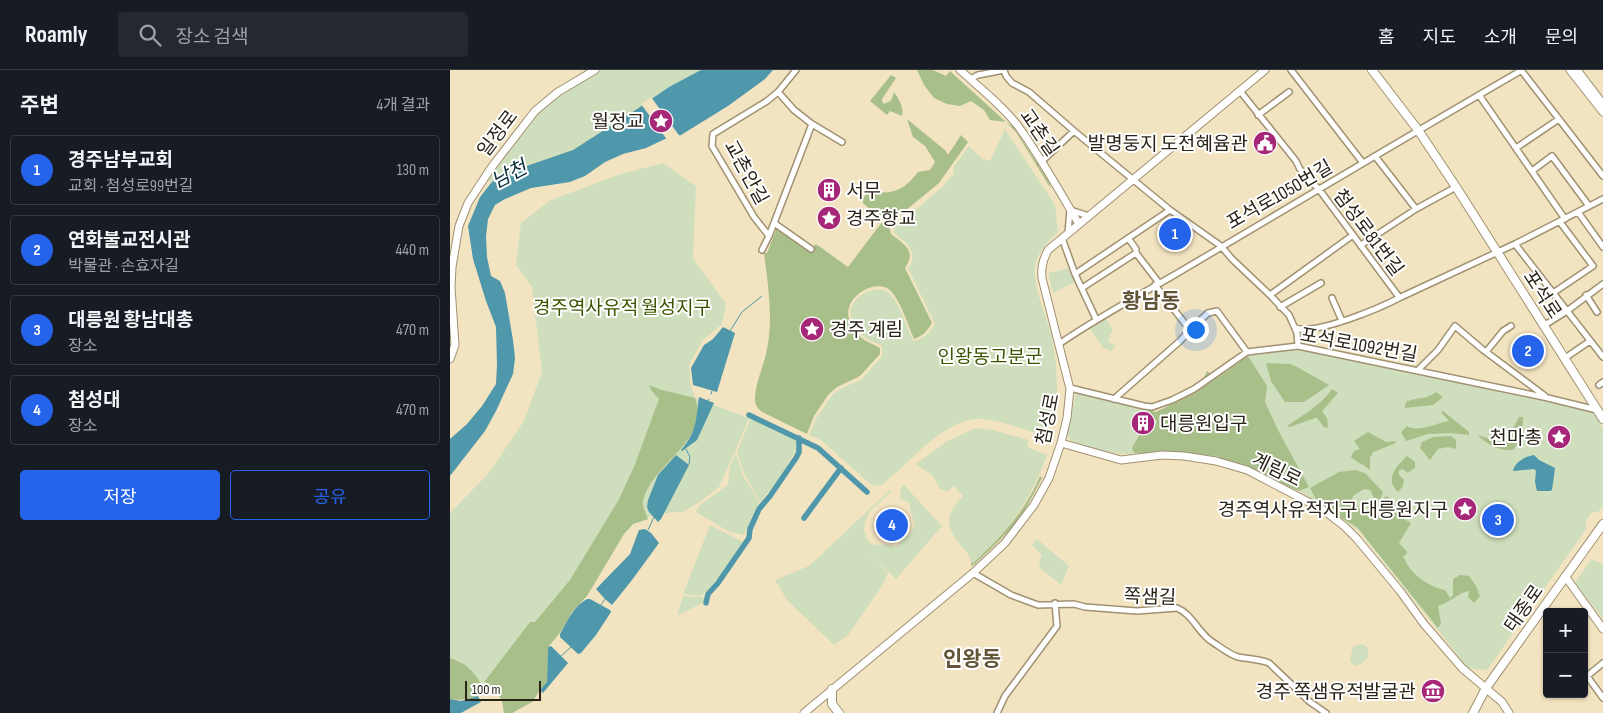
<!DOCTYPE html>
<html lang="ko">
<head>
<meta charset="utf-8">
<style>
  body { margin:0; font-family:"Sofia Sans Condensed","Noto Sans KR",sans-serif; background:#242831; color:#f1f3f6 }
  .controls { position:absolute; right:15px; bottom:15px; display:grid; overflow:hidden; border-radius:5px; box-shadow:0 1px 4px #0004 }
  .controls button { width:45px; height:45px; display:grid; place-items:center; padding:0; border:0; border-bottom:1px solid #363941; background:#171b24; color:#f1f3f6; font:25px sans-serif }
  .scale { position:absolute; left:15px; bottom:12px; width:76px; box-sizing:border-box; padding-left:5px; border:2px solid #2a2417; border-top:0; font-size:14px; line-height:18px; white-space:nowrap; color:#2a2417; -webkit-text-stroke:4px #fff; paint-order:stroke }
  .you { position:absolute; left:745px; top:259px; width:18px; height:18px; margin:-12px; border:4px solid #fff; border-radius:50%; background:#1a73e8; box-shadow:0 0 0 8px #1a73e833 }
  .badge { display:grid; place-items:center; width:32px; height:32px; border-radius:50%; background:#2563eb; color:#fff; font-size:16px; font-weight:700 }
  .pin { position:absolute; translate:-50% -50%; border:2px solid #fff; box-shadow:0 1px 5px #0006 }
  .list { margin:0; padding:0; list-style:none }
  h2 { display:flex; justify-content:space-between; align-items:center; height:65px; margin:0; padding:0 20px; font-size:21px }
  h2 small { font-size:16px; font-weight:400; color:#9ea1a6 }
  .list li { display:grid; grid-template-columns:32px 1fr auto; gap:15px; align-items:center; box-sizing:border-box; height:70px; margin:0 10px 10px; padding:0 10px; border:1px solid #363941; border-radius:5px }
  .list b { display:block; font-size:19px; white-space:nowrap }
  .list p { margin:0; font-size:16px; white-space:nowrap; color:#9ea1a6 }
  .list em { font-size:16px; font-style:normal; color:#9ea1a6 }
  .actions { display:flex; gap:10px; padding:15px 20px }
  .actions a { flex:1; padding:11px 0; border:1px solid #2563eb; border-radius:5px; text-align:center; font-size:18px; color:#2563eb }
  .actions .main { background:#2563eb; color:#fff }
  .icon { flex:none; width:28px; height:28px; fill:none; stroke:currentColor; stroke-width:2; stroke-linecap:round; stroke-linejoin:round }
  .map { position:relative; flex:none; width:1153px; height:643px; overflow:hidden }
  header { display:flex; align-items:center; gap:30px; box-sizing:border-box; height:70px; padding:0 25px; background:#171b24; border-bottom:1px solid #363941 }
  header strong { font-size:24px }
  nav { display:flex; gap:28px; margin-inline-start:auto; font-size:18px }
  .search { width:350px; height:45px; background:#242831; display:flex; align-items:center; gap:12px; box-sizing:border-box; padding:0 18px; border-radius:5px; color:#9ea1a6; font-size:19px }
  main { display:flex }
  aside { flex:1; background:#171b24 }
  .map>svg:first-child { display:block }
</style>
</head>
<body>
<header>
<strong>Roamly</strong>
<div class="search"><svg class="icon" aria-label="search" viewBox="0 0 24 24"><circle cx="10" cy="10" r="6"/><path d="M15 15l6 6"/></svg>장소 검색</div>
<nav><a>홈</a><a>지도</a><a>소개</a><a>문의</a></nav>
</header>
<main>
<aside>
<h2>주변<small>4개 결과</small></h2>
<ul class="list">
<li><span class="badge">1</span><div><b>경주남부교회</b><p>교회 · 첨성로99번길</p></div><em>130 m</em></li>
<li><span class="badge">2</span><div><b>연화불교전시관</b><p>박물관 · 손효자길</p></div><em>440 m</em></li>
<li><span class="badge">3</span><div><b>대릉원 황남대총</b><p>장소</p></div><em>470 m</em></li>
<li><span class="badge">4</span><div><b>첨성대</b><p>장소</p></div><em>470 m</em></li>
</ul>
<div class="actions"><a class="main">저장</a><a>공유</a></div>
</aside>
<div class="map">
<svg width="1153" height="643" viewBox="0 0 1153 643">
  <rect width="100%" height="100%" fill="#f3e4c1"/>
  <path fill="#cfdebc" d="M145 0H251L219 17 187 39 123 80 61 100 50 105 41 113 35 106 85 41Z
    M555 59 605 135 608 162C598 172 587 182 585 197 583 220 597 246 602 268 608 298 608 326 605 357L598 356 596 366C578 361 542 347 525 349 489 354 459 394 432 415L425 416 418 412 371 370 359 365 367 347 383 324 392 318 411 310 432 286V276C426 273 417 270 412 265 380 234 425 210 439 223 450 233 457 258 463 271 474 269 479 263 485 254L458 198C470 183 456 172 444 163V156L455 149 492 117 503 105 504 96 519 76 532 89 540 91Z
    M213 93 246 116 243 188 276 234 272 254 252 271 239 295 241 315 245 328 299 348 287 377 269 417 251 431 233 442H223L197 447 198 449 183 454 174 464 137 526 122 542 109 564 98 577V602L90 620 82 632 62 643H54L52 631 48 625 35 622 28 626 0 629V443L39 403 74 351 92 302 82 217 66 195 71 153 101 130 168 105Z
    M620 198 625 212 603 223 598 203Z
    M656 249 663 260 661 264H659L660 267 658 271 665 276 661 282 656 278 654 279 640 259Z
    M848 280 962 301 1058 324 1142 341 1153 358V436L1148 442 1141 443 1135 453 1137 458 1037 600 1018 598 909 461 871 433 849 421 766 386 732 383H684C664 387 640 376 621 371L617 364 626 323 706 342 742 324 798 286 812 283Z
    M301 348 347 368V379L345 382 326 413 310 432 294 403 287 382Z
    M526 358 543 360 579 370 577 375 579 378 597 385C581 430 558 462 523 493L521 492C518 481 514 480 508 472 493 451 498 442 513 426L504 416 498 421 490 419 483 406 466 394 499 370Z
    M286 383 293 406 307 428 309 434C300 443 301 457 293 465L278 461 246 442 249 436 276 416 278 414 280 396Z
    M454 415 492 456 446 509 417 481 438 503 432 516 398 565 384 575 337 530 325 510 359 496 440 420 441 422 420 441 415 452 414 459 418 471 422 474 429 475 436 474 446 477 463 460 465 456 459 433 450 428 451 418Z
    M447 440 455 447C459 469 432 481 429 457L435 445Z
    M260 455 293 472C284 488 266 514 251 526L233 524Z
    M587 469 619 496 611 515 590 498 589 492 592 486 582 475Z
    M1141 489 1153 494V549L1125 513Z
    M233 526 254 527V532L227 546Z
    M911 574 916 576C922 587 916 591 906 596L900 591 902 580 904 576Z"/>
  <path fill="#a9bf8a" d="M467 0H483L496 6 500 1 556 52 564 57 599 112 601 119 566 62 556 52 540 50 534 40 521 31 510 36 497 34 484 28 474 15Z
    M441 5 446 8 432 29 433 34 441 31 444 22C449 29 454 37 452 46L440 41 437 45 420 31Z
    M457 49 496 81 498 85 511 65 518 72 489 113 438 155 413 133V128L419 121C443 125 453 121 468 102L480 100 485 92 475 76 463 67Z
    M432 152 440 159 441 164C454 174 467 181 455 198L482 253C477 261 473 266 464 269 458 255 451 232 441 221 424 205 382 233 405 260 408 263 410 267 413 269 418 273 424 274 430 278V284L410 306 387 317 378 325 364 346 357 364 312 342C308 339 305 335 305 329 305 315 313 297 316 284 324 250 318 216 314 183H317L327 158 360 180 366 174 398 197Z
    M798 286 817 316 815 332 829 362 859 417 849 421 766 386 732 383H684L682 378 693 358 703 360 707 351 696 346 699 340 706 342 742 324 763 311 756 314 754 307 757 301 762 305 775 294 782 296 765 310Z
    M816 293 840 294 847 297 879 315 854 332H835L821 311Z
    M199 315 212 320 245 328C261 371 201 394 193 431 192 436 196 444 198 449L183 454 174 464 137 526 122 542 109 564 98 577 97 612 90 620 82 632 62 643H54L52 630 48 625 41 624 35 611 80 552H85L120 510 168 431 184 397 209 329 201 320Z
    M882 319 888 323 872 341 877 348 878 356 877 358 874 357 867 348H865L840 357 837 356C852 346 871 335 882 319Z
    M986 322 993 327 983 335 955 338 956 332C969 326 974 331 986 322Z
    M993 341 1019 362V365L999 363 978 364 956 371 951 362 957 356C969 363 986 353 999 351L991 342Z
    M1069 347H1073C1073 361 1072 369 1063 380 1047 381 1038 374 1027 365L1054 373 1059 367Z
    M918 362 936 372 945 371 946 373 923 382 920 388V400C914 394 907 393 901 387L904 381 910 379 904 371Z
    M1001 366 1006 370V379L998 377 988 379 980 390 970 378 972 372 983 367Z
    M957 386 965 392V398L957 403 953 399 949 400V405L954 410 953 416 948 422C934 409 946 397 957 386Z
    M905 400 915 403 933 422 931 428 926 432 920 420 914 419 903 426 902 430C911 440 924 459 936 442L930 432 936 426C944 430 946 438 949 446L961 453 949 473 957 482 956 485 953 486C960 504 977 516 995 520L1000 528 1003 525V509L1010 505 1019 506 1026 516 1030 526 1024 533 1018 527 1019 521C1012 521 998 533 988 536L991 553 988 558 907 457 869 435 860 418 889 402Z
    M590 406 592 408C586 419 580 432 573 443 560 462 542 478 525 494L521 496V492L523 493C550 469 576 440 590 406Z
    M0 588C20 595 26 604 35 622 23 629 13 631 0 629Z"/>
  <path fill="#4f97aa" d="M251 0H323L315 9 278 36 231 65 215 69 196 78 173 84 155 92 135 106 120 112 81 118 55 129 45 135 38 149 36 167 37 187 41 206 50 211 55 223 63 270 65 288 63 304 46 341 35 361 0 406V369L17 354 32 336 46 314 47 295 46 257 36 231 23 189 18 156 30 127 41 113 50 105 123 80 187 39 219 17Z
    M273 257 285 263 267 322 243 315 241 298 254 275 263 269Z
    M249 327 264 333 247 370 232 381 231 380C247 362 246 349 249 327Z
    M226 385 239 395 211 449 208 452 199 442 197 437 198 430 208 405Z
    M1084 385 1089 390 1105 398 1102 420 1100 421H1087L1085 412 1086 401 1084 399 1063 401C1065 392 1076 386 1084 385Z
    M195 459 201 463 209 473 182 510 162 535 155 529 146 519 180 484 189 460Z
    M137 529H140L160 540 161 542 146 565 131 583 128 584 110 567V564C117 551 124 536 137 529Z
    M101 576 118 593 93 623 90 620 97 612 98 577Z
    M28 626 31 632 11 643H0V629L11 631Z"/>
  <path fill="#f3e4c1" d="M201 27 231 68 218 71 191 34Z"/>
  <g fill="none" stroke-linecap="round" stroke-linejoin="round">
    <path stroke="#4f97aa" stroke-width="1" d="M280 261 292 242 312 226
      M261 324 262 321
      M258 331 259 329
      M236 379 240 387 239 394
      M198 460 204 447
      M151 535 155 529
      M111 586 121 577"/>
    <path stroke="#4f97aa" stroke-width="5.5" d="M299 345 368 378 417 422
      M354 448 391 398
      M256 533 258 524 268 513 299 468 300 459 309 439 320 426 346 388 349 382V368"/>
    <g stroke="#a09171" stroke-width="8">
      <path id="street" d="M554 0 556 6 562 13 579 22 624 61 720 140 771 176 782 189 820 225 839 245 847 263 848 276
        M841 0 913 93
        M1071 0 1153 106
        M520 9 528 5 554 0
        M790 21 846 91C850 102 859 111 868 118L949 227
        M328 22 344 40 362 54 392 72
        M1029 25 1115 149
        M808 45 839 22
        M1066 78 1109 49
        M925 86 966 139
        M591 92 624 61
        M1082 101 1102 86 1139 136
        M1128 142 1153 177
        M324 153 361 179
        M618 163 620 140 639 146
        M319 166 304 147 262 76 263 64 317 31 328 22 346 0
        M612 168 625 204 646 249
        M678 168 686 179V183L709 213
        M1065 174 1153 287
        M911 175 966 139 1006 117
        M312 180 319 166 362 54
        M625 204 720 140
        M632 218 686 183
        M1103 223 1143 196 1110 152
        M820 225 903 165
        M1136 225 1147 242
        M882 228 892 251
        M830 237 871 213
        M1094 254 1098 253 1117 241 1153 214
        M845 258C867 265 930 238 951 227L1065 174 1153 129
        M740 260 758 243 767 241 797 282
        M609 274C647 248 686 227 726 204 841 136 956 67 1072 0
        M1036 282 1053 261 1061 256
        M1115 288 1140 271
        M968 300 988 280 1005 256 1032 279 1095 326
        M1149 315 1153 312
        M620 318 694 336 702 337 722 330 744 319 797 282 848 276 1098 328 1147 340
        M664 329 730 271 740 260 705 215
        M523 503 561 525 588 535 624 534 635 537 687 541 727 538C742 544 748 562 761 571 769 576 780 585 788 587 799 589 809 589 819 593L860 632 876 643
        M1137 606 1153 628
        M1136 607 1153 593
        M547 643 555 626 607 556 605 533"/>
    </g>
    <g stroke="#a09171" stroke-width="9">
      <path id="secondary" d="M510 0C530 18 552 35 568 56 591 87 609 121 629 154
        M1120 0 1153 42
        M1127 0 1153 34
        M0 289 5 275 1 217 2 197 9 156 18 133 41 98 85 41 108 22 145 0
        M611 373 671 390 712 385 734 386 766 391 797 400 872 439 894 456 907 469 950 521 974 554 1012 598 1052 632 1059 643
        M1115 506 1153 559
        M354 643 523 503 555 473 584 435 599 408 611 373 617 348 620 319 592 208C591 197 593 190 598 180L815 0"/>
    </g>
    <g stroke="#a09171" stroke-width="10">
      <path id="primary" d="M922 0 968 60 1006 117 1153 349
        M382 619V634L389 643
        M1023 643 1036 618 1153 454"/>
    </g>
    <use href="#street" stroke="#fff" stroke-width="5"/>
    <use href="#secondary" stroke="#fff" stroke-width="7"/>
    <use href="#primary" stroke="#fff" stroke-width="8"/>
  </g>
  <defs>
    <g id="sight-disc" transform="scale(1.25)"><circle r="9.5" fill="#a62778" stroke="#fff"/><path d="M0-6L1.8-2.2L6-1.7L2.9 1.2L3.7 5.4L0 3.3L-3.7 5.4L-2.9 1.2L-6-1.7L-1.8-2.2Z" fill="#fff"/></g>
    <g id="civic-disc" transform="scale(1.25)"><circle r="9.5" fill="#a62778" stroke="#fff"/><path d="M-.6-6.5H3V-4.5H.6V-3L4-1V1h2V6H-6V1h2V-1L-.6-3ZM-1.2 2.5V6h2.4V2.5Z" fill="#fff"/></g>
    <g id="building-disc" transform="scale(1.25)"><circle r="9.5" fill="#a62778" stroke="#fff"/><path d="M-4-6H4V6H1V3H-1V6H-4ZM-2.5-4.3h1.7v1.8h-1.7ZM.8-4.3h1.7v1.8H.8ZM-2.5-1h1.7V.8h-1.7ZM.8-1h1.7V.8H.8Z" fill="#fff"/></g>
    <g id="museum-disc" transform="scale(1.25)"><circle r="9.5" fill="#a62778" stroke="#fff"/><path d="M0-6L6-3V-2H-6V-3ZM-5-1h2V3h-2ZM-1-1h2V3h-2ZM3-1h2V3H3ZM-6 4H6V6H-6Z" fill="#fff"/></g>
  </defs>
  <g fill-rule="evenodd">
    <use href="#sight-disc" x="211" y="51"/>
    <use href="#civic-disc" x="815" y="73"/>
    <use href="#building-disc" x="379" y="120"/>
    <use href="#sight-disc" x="379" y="148"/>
    <use href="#sight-disc" x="362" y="259"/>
    <use href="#building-disc" x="693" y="353"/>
    <use href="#sight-disc" x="1109" y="367"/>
    <use href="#sight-disc" x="1015" y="439"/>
    <use href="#museum-disc" x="983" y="621"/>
  </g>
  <g text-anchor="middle" stroke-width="4" stroke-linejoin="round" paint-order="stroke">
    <g font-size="19" fill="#2a2417" stroke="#fff" text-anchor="end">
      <text x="194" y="58">월정교</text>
      <text x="798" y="80">발명둥지 도전혜윰관</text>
      <text x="396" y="127" text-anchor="start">서무</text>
      <text x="396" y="155" text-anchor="start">경주향교</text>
      <text x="380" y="266" text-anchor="start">경주 계림</text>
      <text x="710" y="360" text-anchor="start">대릉원입구</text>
      <text x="1092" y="374">천마총</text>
      <text x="998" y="446">경주역사유적지구 대릉원지구</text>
      <text x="966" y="628">경주 쪽샘유적발굴관</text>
    </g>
    <g font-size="19" fill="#2a2417" stroke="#fff">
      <text transform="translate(590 62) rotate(55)" y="7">교촌길</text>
      <text transform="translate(47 63) rotate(-53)" y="7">일정로</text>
      <text transform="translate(297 102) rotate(61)" y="7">교촌안길</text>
      <text transform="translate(829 124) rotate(-30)" y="7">포석로1050번길</text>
      <text transform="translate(919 162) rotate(53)" y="7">첨성로81번길</text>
      <text transform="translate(1093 224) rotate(57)" y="7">포석로</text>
      <text transform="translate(909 274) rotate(10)" y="7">포석로1092번길</text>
      <text transform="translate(597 349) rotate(-79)" y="7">첨성로</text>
      <text transform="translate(827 399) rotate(26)" y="7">계림로</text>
      <text transform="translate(700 526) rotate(2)" y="7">쪽샘길</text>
      <text transform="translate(1073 538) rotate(-55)" y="7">태종로</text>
    </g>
    <g font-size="19" fill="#3c5500" stroke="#fff">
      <text x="172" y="244">경주역사유적 월성지구</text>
      <text x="540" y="293">인왕동고분군</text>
    </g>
    <g font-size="20" font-style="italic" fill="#0a2e37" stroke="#fff">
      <text transform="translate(59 104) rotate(-28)" y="7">남천</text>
    </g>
    <g font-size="21" font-weight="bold" fill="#625537" stroke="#fff">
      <text x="701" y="238">황남동</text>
      <text x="522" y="596">인왕동</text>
    </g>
  </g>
</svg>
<div class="controls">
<button>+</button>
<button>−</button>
</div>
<div class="scale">100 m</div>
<div class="you"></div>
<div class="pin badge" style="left:725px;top:164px">1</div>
<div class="pin badge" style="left:1078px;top:281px">2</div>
<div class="pin badge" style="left:1048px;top:450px">3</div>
<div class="pin badge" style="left:442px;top:455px">4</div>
</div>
</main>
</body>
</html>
